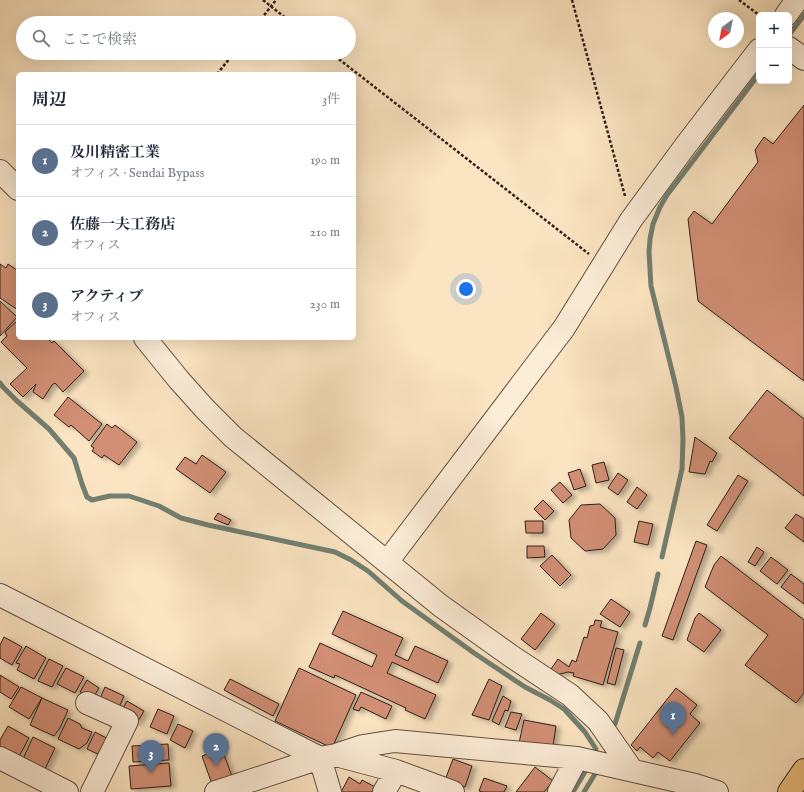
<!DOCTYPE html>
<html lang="ja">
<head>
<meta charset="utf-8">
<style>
  body { margin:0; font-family:"IM FELL English","Noto Serif JP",serif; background:#f2f2f3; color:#1f2937 }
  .controls { position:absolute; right:12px; top:12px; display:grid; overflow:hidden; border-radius:6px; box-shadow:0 4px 16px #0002 }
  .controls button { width:36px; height:36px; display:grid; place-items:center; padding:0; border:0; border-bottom:1px solid #e0e1e3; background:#fff; color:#1f2937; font:20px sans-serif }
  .compass { position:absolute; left:708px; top:12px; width:36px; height:36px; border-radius:50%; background:#fff; box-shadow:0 4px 16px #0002; rotate:212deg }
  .you { position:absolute; left:466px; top:289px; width:14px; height:14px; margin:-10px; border:3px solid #fff; border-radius:50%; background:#1a73e8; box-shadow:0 0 0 6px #1a73e833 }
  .badge { display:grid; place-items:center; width:26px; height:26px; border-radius:50%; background:#8f2418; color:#fff; font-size:13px; font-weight:700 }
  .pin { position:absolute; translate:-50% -33px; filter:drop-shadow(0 1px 2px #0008) }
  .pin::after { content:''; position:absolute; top:21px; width:14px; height:12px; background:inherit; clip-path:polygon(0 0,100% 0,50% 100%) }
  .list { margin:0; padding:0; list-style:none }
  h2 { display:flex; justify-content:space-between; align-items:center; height:52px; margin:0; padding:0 16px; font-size:17px }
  h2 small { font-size:13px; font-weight:400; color:#747a83 }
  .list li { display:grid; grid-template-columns:26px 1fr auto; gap:12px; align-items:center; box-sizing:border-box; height:72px; padding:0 16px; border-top:1px solid #e0e1e3 }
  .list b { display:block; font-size:15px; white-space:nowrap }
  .list p { margin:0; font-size:13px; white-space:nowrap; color:#747a83 }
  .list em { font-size:13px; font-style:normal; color:#747a83 }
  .icon { flex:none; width:22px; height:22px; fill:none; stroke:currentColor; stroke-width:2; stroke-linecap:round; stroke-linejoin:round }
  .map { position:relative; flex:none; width:804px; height:792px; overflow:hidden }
  .search { position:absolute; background:#fff; box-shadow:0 4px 16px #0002; left:16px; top:16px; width:340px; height:44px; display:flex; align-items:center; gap:10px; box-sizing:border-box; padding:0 14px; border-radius:22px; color:#747a83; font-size:15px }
  .panel { position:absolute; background:#fff; box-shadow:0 4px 16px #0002; left:16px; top:72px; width:340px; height:268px; border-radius:6px }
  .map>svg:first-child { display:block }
</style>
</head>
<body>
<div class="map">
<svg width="804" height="792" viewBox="0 0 804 792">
  <defs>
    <filter id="shadow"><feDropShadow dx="4.5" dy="2.5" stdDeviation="2" flood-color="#0004"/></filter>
  </defs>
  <rect width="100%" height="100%" fill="#fbe4c1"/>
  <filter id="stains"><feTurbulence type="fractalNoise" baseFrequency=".005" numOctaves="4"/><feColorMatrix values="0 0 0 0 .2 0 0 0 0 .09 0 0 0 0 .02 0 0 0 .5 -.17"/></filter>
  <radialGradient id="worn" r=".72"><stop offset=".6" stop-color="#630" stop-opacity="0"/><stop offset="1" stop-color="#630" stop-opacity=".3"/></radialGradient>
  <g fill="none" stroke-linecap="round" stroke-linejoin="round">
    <path stroke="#727f71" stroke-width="5" d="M789 35 804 15
      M0 383 3 387 16 400 49 429 74 458 82 484 87 497 92 500 110 496H129L159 506 181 518 208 525 335 552 351 560 368 571 402 601 474 653 525 687 550 700 564 709 585 732 596 749 593 757
      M662 557 682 469 683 440 682 417 676 387 651 286 649 252 650 239 653 224 660 207 667 195 759 74
      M645 625 650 608 658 574
      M615 724 640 643
      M573 792 589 765
      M584 792 598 769"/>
  </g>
  <path fill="#d28f74" stroke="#2e1e18" filter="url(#shadow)" d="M804 105V381L698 301 688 219 694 211 712 224 758 162 755 150 764 137 773 144Z
    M0 264 6 268 8 264 18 271V310L0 298Z
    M0 301 17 317 0 336Z
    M18 320V338H47L52 343 54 341 84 371 63 392 55 383 52 385 43 399 33 392 36 384 23 397 10 384 27 368 1 342 7 336 5 332Z
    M767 390 804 419V496L729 438Z
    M68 397 102 424 89 441 71 425 69 427 54 415Z
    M107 424 112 428 115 425 137 442 119 465 104 455 102 458 92 451 94 448 91 446Z
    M695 437 717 453 712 462 710 461 705 474 689 472Z
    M202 455 226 472 210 493 176 469 185 457 196 464Z
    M604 462 609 480 596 483 592 465Z
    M580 469 586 486 574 490 568 473Z
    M618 473 628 480 618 495 608 488Z
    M738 475 748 481 717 531 707 525Z
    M560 482 572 495 563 503 551 490Z
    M637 487 647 495 637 509 627 502Z
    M543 500 554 511 545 520 534 509Z
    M600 504 615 518 616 535 603 549 585 551 571 538 569 520 581 505Z
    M218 513 231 520 228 525 214 519Z
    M796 514 804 519V542L785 528Z
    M525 521H543V533H526Z
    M639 521 653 524 648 545 634 542Z
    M696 541 707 545 673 640 662 636Z
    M527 546H544L545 557 527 558Z
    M757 547 764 552 755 566 748 562Z
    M552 555 571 575 560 586 540 566Z
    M721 556 804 620V693L796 703 745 665 768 635 705 587 714 565Z
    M771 557 788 570 777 584 760 571Z
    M791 574 804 584V604L781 587Z
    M611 599 630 612 620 627 600 614Z
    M343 611 403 638 395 655 408 661 415 646 448 661 438 683 392 662 387 673 436 695 425 719 405 710 406 708 335 675 334 678 309 667 320 643 372 667 377 655 332 634Z
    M541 613 555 624 535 650 521 639Z
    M699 613 721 630 704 652 687 640 695 618Z
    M595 620 602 621 600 627 618 632 603 685 573 676 574 673 568 672 556 675 551 669 558 659 569 667 572 660 576 662 584 637 587 638 590 626 594 625Z
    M4 637 22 647 12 665 0 658V645Z
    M26 646 46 658 34 679 17 670 20 664 16 663Z
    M616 648 624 650 615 685 607 683Z
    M49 659 63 666 52 687 38 681Z
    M66 668 84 677 75 693 57 684Z
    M299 668 356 695 332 748 275 721Z
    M0 675 19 687 11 699 0 692Z
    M230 679 279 704 273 716 224 690Z
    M489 679 502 686 489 720 472 715Z
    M87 680 99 688 92 700 80 692Z
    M21 687 42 698 29 719 9 707Z
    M105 687 124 696 117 712 98 703Z
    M676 688 697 705 690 714 700 723 670 761 658 752 653 758 640 747 637 751 631 745Z
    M361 692 392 706 386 719 361 707 359 711 353 709Z
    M503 696 511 701 508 711 505 710 499 725 492 721Z
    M42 698 68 710 60 728 54 736 30 725Z
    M127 701 144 711 137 723 120 714Z
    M158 709 174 716 167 734 150 727Z
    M511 712 522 714 516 730 505 727Z
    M68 718 80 724 82 728 92 732 87 743 79 749 58 739Z
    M524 720 556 726 553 746 519 743Z
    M178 724 193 731 185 748 170 740Z
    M8 726 29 738 16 762 0 750V740Z
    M95 732 114 742 106 758 87 749Z
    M33 737 55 748 44 771 22 761Z
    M168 744 169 760 133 762 132 746Z
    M222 749 233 779 213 787 202 756Z
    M453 759 472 766 465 787 445 780Z
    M169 763 171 786 131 789 129 766Z
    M535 767 553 781 544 792H516Z
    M349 777 360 784 362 780 375 787 372 792H341Z
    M484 778 507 786 504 792H483L479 791Z"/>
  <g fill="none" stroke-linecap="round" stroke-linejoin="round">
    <g stroke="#615042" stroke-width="24">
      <path id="minor" d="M786 15 797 0
        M789 48 804 59
        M0 171 18 189
        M145 338 179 380 205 409 233 437 441 606 511 656 570 695 598 721 632 770
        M387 562 564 328 631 220 686 145 759 50
        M0 595 320 758 330 792
        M87 703 127 721 92 792
        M336 755 396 771 384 792
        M0 758 67 792
        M396 771 453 792
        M216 792 320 758 336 755 363 746 395 741 577 758 695 785 717 792
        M559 792 577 758"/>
    </g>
    <g stroke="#2e1e18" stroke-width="24">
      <path id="highway" d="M789 792 804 770"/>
    </g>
    <path stroke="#2e1e18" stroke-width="2.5" stroke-dasharray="3 2" stroke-linecap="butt" d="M263 0 292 23
      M572 0 625 196
      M739 0 759 15
      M258 23 276 0
      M331 53 589 254
      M217 74 234 53"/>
    <use href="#minor" stroke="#fcedd7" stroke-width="22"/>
    <use href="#highway" stroke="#eec280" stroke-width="22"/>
  </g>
  <rect width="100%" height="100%" filter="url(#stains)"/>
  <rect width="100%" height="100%" fill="url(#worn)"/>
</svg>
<div class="controls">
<button>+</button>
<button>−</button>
</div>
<svg class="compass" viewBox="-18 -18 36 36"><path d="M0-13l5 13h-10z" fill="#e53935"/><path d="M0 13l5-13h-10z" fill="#747a83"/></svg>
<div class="you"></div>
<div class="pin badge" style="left:673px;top:735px;background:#5c6f8a">1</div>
<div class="pin badge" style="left:216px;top:766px;background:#5c6f8a">2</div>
<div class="pin badge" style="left:151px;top:773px;background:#5c6f8a">3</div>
<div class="search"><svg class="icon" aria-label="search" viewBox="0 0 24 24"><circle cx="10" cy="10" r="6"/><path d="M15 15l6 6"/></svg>ここで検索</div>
<section class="panel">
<h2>周辺<small>3件</small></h2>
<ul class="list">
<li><span class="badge" style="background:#5c6f8a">1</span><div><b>及川精密工業</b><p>オフィス · Sendai Bypass</p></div><em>190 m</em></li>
<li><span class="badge" style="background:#5c6f8a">2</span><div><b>佐藤一夫工務店</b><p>オフィス</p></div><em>210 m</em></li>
<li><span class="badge" style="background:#5c6f8a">3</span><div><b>アクティブ</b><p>オフィス</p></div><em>230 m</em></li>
</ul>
</section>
</div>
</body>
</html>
